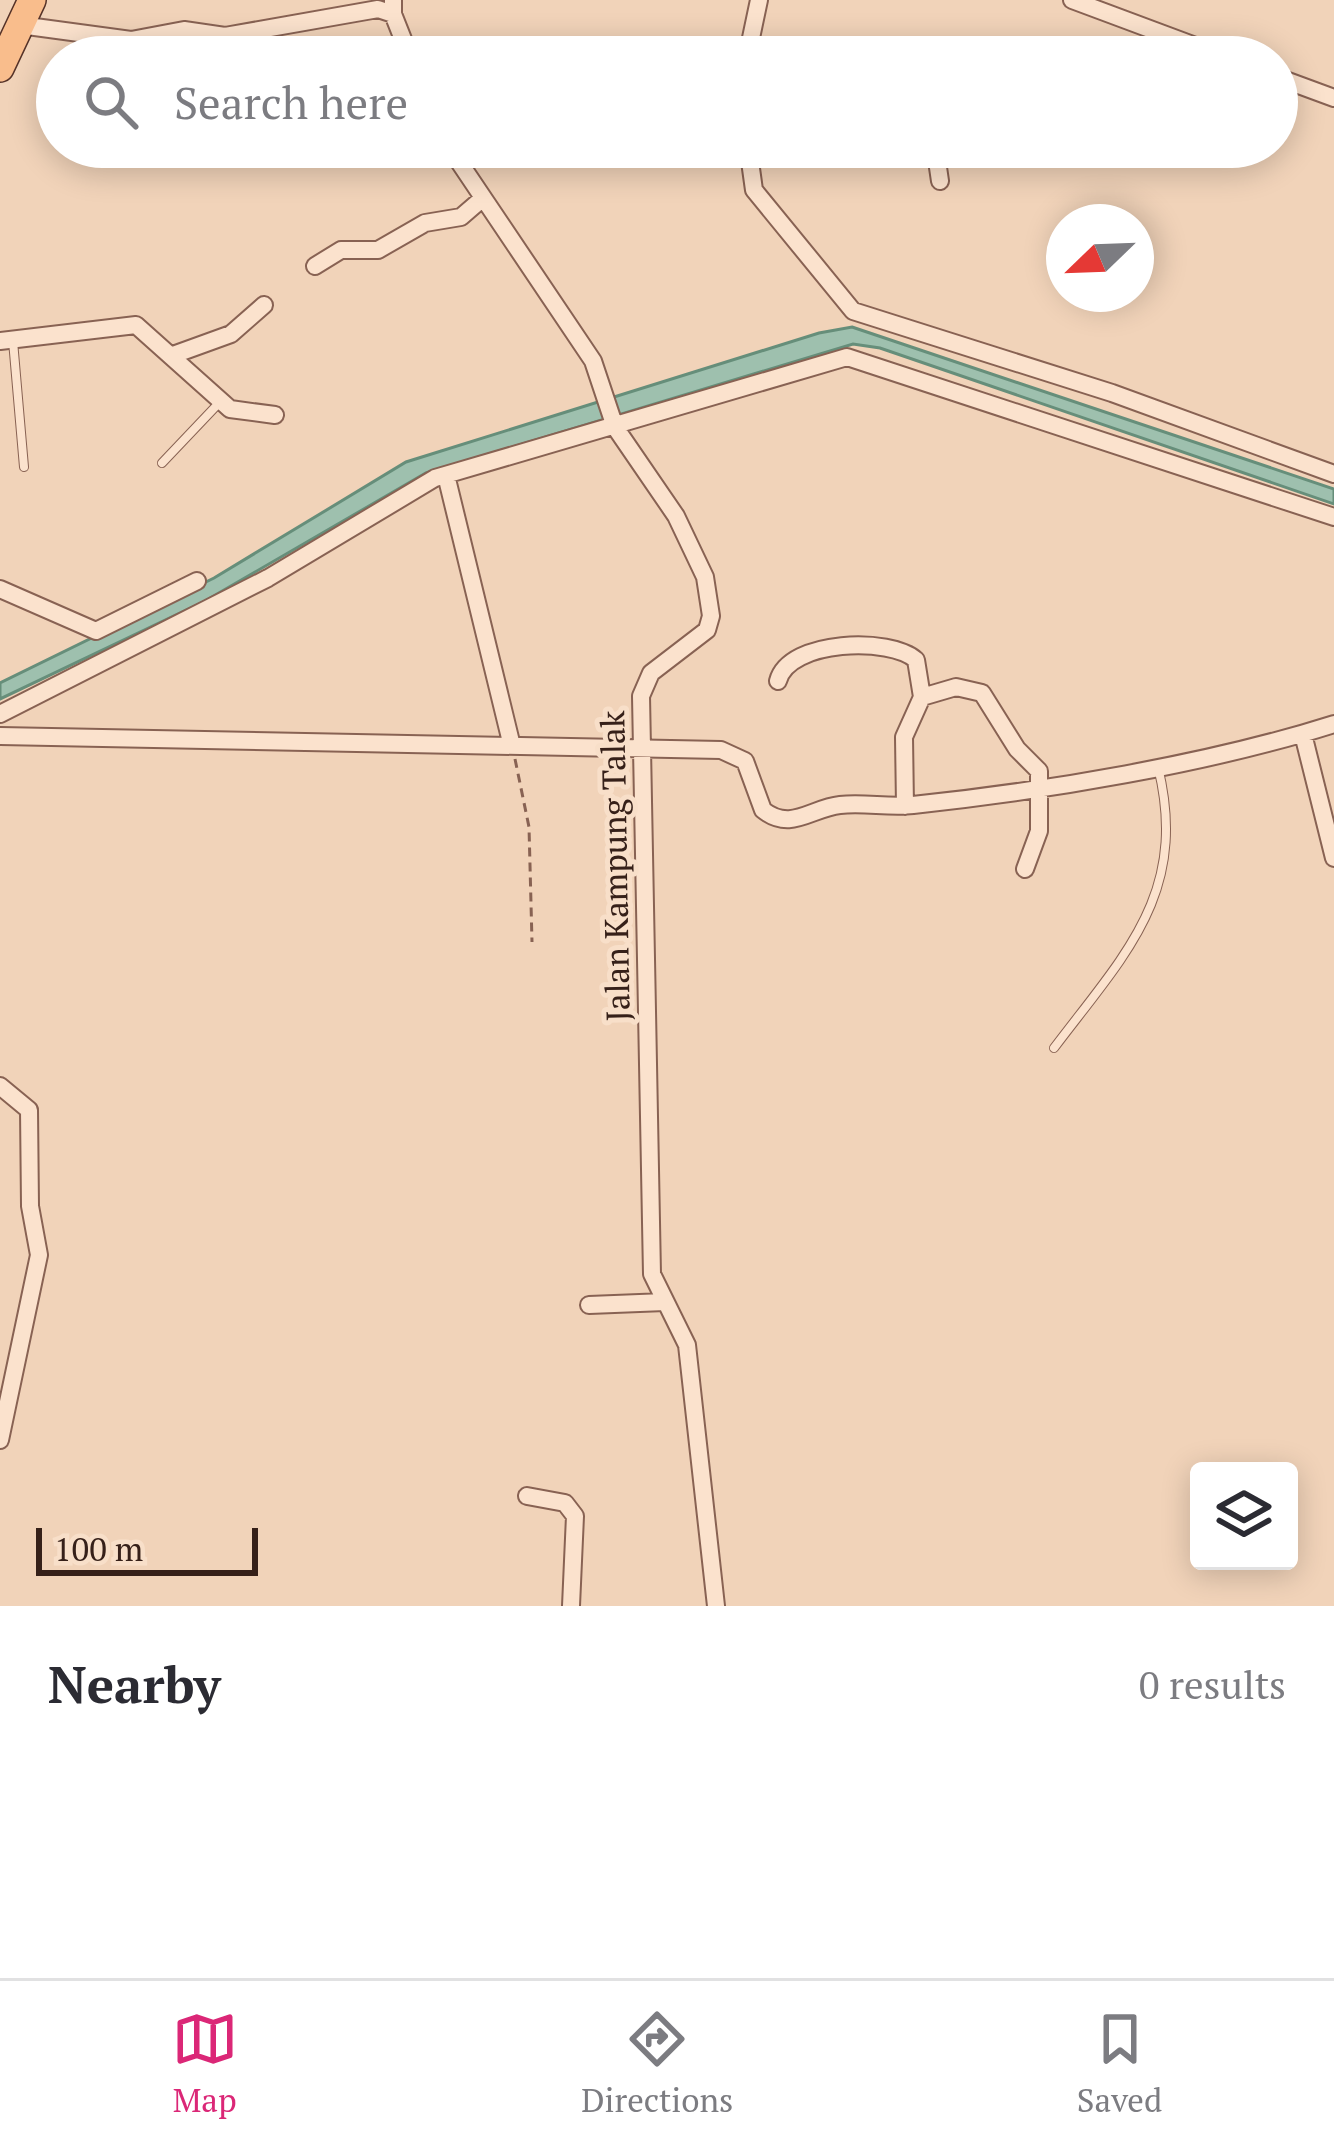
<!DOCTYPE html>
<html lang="en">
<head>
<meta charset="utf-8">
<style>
  body { margin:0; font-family:"PT Serif",serif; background:#f7f7f7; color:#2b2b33 }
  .controls { position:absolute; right:36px; bottom:36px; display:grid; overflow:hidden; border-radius:12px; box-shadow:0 6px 30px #0003 }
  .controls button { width:108px; height:108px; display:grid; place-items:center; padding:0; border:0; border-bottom:3px solid #e1e1e2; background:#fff; color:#2b2b33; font:60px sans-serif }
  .compass { position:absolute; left:1046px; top:204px; width:108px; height:108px; border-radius:50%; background:#fff; box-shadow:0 6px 30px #0003; rotate:247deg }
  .scale { position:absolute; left:36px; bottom:30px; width:222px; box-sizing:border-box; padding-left:12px; border:6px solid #362019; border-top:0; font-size:33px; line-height:42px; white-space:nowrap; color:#362019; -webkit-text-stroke:9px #f8dfc9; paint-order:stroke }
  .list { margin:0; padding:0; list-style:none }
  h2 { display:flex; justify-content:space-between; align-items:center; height:156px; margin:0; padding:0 48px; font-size:51px }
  h2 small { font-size:39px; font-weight:400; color:#7c7c81 }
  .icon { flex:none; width:66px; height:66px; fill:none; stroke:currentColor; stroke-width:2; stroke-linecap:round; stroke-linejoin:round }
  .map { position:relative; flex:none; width:1334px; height:1606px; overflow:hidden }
  .search { position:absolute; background:#fff; box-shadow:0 6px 30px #0003; left:36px; right:36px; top:36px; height:132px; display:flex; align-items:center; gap:30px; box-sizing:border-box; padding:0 42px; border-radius:66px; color:#7c7c81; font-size:45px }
  .sheet { height:372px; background:#fff }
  nav { display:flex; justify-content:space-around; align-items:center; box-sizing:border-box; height:168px; border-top:3px solid #e1e1e2; background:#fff; font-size:33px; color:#7c7c81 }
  nav a { display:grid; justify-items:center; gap:6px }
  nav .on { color:#db2777 }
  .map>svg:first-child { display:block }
</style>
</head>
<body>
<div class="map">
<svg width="1334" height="1606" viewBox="0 0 1334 1606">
  <rect width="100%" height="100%" fill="#f1d3b9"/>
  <path fill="#9ec0ae" stroke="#668e7a" stroke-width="3" d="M852 327 1334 489V504L880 348 853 344 426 473 205 601 0 699V683L214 578 406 462 819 333Z"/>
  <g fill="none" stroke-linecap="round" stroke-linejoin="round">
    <g stroke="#886253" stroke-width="10">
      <path id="lane" d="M13 341 24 467
        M162 463 219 403
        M1054 1048C1125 954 1189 893 1158 767"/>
    </g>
    <g stroke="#886253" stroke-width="20">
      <path id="street" d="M393 0V14L410 57
        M1072 0 1225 57
        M20 25 131 40 184 30 225 36 378 9 393 14
        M747 57 759 0
        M1277 77 1334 98
        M449 147 593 361 615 427 676 516 705 577 711 616 707 630 651 673 641 696 652 1274 687 1345 716 1606
        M748 147 754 190 853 311 1112 393 1334 474
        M935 147 940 181
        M315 266 341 250H378L425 223 461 217 483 198
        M0 341 136 325 230 409 275 415
        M173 355 231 334 264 305
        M446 475 511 742
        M0 589 96 631 197 581
        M778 681C789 639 891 637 916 660L922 697
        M0 714 268 578 435 478 847 357 1334 517
        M1303 734 1334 858
        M0 736 721 750 745 761 763 810C791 832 811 808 840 805 864 802 889 808 913 805 1046 791 1208 764 1334 724
        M905 806 904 737 922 697 956 687 982 693 1017 749 1039 771V831L1025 869
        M0 1086 29 1110 30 1206 39 1255 0 1440
        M589 1305 665 1302
        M527 1496 565 1503 575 1516 571 1606"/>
    </g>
    <g stroke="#553228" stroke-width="30">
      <path id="primary" d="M0 68 32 0"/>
    </g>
    <path stroke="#886253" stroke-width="3" stroke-dasharray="9 6" stroke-linecap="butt" d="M515 759 529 827 532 942"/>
    <use href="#lane" stroke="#fbe2cd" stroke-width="8"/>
    <use href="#street" stroke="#fbe2cd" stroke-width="16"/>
    <use href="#primary" stroke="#f9bd8c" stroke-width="27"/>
  </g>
  <g text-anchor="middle" stroke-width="10" stroke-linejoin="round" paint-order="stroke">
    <g font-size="33" fill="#362019" stroke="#f8dfc9">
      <text transform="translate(615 866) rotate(-91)" y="12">Jalan Kampung Talak</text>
    </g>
  </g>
</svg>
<div class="controls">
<button><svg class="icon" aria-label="layers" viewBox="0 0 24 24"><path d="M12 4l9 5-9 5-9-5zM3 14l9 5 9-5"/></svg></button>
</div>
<svg class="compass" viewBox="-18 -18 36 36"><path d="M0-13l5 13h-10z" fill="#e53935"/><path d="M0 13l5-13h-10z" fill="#7c7c81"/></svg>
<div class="scale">100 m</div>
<div class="search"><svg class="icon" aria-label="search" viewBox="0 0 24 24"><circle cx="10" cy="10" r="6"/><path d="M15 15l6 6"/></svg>Search here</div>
</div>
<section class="sheet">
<h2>Nearby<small>0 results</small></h2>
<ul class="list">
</ul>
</section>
<nav>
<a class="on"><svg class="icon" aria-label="map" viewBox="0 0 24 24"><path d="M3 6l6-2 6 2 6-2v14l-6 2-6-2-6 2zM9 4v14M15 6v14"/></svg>Map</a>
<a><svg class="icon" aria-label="directions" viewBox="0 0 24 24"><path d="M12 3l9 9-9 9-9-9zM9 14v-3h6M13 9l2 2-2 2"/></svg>Directions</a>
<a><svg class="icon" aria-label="saved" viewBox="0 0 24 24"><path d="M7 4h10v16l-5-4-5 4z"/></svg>Saved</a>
</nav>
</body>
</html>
